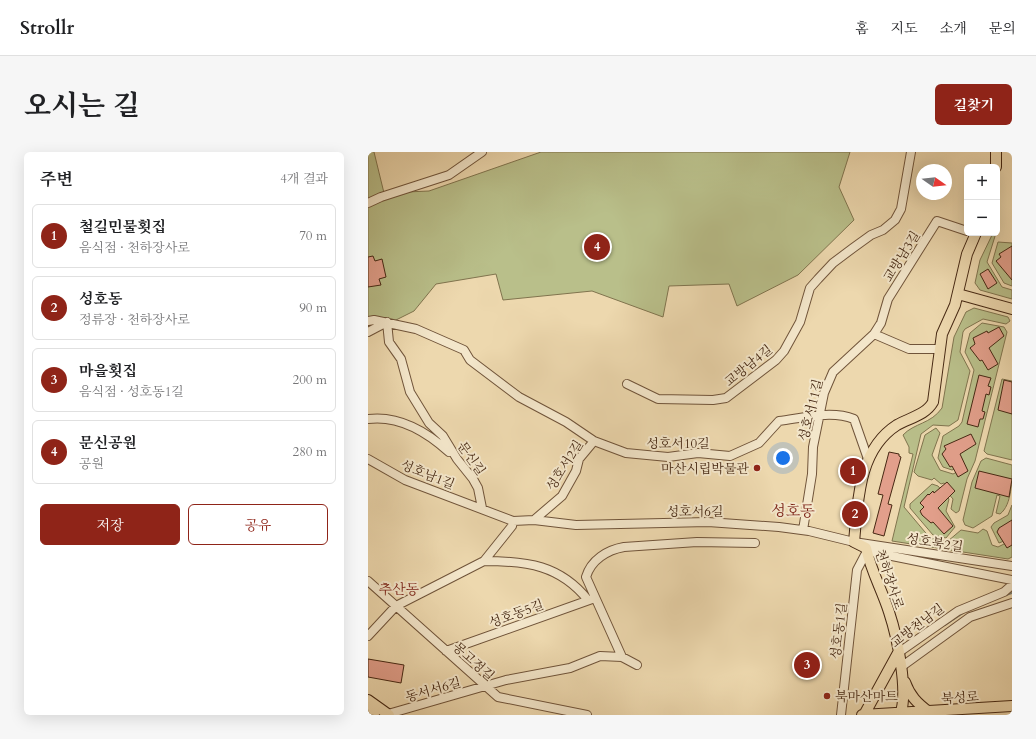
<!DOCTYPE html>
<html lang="ko">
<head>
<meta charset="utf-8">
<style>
  body { margin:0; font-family:Cardo,"Noto Serif KR",serif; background:#f6f6f6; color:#202124 }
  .controls { position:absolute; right:12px; top:12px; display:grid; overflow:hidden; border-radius:6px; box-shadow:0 4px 16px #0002 }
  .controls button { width:36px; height:36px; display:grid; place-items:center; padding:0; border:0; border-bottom:1px solid #e0e0e0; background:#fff; color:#202124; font:20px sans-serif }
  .compass { position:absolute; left:548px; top:12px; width:36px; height:36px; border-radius:50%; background:#fff; box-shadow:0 4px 16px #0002; rotate:104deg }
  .you { position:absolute; left:415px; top:306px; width:14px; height:14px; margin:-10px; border:3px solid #fff; border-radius:50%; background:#1a73e8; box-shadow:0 0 0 6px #1a73e833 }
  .badge { display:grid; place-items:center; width:26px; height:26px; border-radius:50%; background:#8f2418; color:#fff; font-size:13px; font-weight:700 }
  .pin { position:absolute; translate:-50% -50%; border:2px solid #fff; box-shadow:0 1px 4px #0006 }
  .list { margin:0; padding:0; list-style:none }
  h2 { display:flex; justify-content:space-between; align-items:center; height:52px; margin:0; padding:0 16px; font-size:17px }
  h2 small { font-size:13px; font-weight:400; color:#757577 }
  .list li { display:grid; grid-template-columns:26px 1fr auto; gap:12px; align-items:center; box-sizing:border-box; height:64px; margin:0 8px 8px; padding:0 8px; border:1px solid #e0e0e0; border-radius:6px }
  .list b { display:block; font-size:15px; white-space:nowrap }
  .list p { margin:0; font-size:13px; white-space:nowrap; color:#757577 }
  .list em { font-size:13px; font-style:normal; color:#757577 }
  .actions { display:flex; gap:8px; padding:12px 16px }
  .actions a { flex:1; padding:9px 0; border:1px solid #8f2418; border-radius:6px; text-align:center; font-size:14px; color:#8f2418 }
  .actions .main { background:#8f2418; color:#fff }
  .map { position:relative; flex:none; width:644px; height:563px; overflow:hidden; border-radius:6px }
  header { display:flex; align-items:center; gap:24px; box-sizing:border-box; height:56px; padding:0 20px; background:#fff; border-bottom:1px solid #e0e0e0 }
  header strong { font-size:19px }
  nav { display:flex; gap:22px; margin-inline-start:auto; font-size:14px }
  .intro { display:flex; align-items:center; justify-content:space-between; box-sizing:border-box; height:96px; padding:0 24px }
  h1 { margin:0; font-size:28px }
  .button { padding:10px 18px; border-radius:6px; background:#8f2418; color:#fff; font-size:14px; font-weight:700 }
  main { display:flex; gap:24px; padding:0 24px }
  aside { flex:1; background:#fff; border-radius:6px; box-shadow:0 4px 16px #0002 }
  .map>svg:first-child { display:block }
</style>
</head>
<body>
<header>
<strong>Strollr</strong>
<nav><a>홈</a><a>지도</a><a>소개</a><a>문의</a></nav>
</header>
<div class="intro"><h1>오시는 길</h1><a class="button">길찾기</a></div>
<main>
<aside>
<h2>주변<small>4개 결과</small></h2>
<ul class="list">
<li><span class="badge">1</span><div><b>철길민물횟집</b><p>음식점 · 천하장사로</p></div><em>70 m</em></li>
<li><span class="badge">2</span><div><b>성호동</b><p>정류장 · 천하장사로</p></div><em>90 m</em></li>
<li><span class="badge">3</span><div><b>마을횟집</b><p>음식점 · 성호동1길</p></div><em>200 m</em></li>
<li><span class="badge">4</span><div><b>문신공원</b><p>공원</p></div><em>280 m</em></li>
</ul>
<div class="actions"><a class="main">저장</a><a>공유</a></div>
</aside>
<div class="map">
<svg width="644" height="563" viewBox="0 0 644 563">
  <rect width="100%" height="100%" fill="#edd8ae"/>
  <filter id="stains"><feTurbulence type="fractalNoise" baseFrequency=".005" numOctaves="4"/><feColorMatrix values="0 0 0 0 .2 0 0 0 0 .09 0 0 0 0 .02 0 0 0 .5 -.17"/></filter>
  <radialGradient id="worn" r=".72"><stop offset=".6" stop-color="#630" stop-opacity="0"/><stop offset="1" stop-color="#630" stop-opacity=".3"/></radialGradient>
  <path fill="#b9bf8a" stroke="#80744e" d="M0 0H6L16 41 61 39 173 0H482L471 35 486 68 430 123 369 154 361 132 301 134 295 165 224 139 135 148 128 122 68 132 46 159 0 182Z
    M625 81H628L619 110 634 135 644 138V147L612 138 607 131 612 108Z
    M630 90 644 91V134L636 131 624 111Z
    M606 156 640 165 642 169 638 172 615 167 597 177 595 180 592 200 602 219 590 268 581 274 565 273 553 282 536 355 562 386 580 389 593 378 610 381 615 377 619 379 624 393 630 395 638 391 636 389 631 391 623 375 626 371 640 363 644 353V405L640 407 524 389 545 302 541 301V295L535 283C546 271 563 272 574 256L586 185 598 160Z
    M614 171 636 175 639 180 607 309 599 327 591 359 588 361 583 357 585 347 579 340 582 337 576 331 573 332 566 326 564 328 550 324 546 320 557 283 568 276 572 281 564 303 572 318 585 322 589 320 587 317 584 318 575 315 570 306 575 284 591 274 594 270 606 218 597 200 602 181Z
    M634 227 644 229V308L619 302 616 299Z
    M618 306 644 313C644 328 644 353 632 362L628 361 632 344 629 343 624 364 605 376 597 373 595 368 604 330 613 309Z
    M564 332 570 334 581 347 578 359 587 375 578 386 565 383 542 356V352Z"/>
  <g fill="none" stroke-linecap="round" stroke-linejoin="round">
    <path stroke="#797e72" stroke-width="2" d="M638 443 644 441
      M577 473 595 461"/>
  </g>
  <path fill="#e29f8b" stroke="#462813" d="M644 94V128L628 109 633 105 631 102Z
    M5 104 7 109 14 107 18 125 11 127 13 133 0 135V105Z
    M620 117 629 131 620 137 612 122Z
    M631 175 636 184 621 196 630 212 620 218 614 208 612 209 602 196 607 192 605 186 619 179 620 181Z
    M611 223 623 226 620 234 623 235 621 243 618 242 614 259 617 260 615 267H612L610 275 599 272Z
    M636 228 644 230V262L630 258Z
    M603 282 608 292 592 302 600 319 590 325 584 314 582 315 574 302 578 297 576 294Z
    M521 300 531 302V304L533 305 520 352 524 353 516 384 505 381 515 343 510 342Z
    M611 319 644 327 641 345 607 336Z
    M579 330 587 339 570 356 585 374 576 382 565 370 563 371 554 363 552 359 556 355 552 351 560 342 561 343 565 339 566 341Z
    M644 368V393L639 396 629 380 631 376Z
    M0 507 36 513 33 531 0 525Z"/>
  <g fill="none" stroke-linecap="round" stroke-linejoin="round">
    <g stroke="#70543a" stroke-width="10">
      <path id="minor" d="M0 51 13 45 81 23 114 0
        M0 169 6 168 48 177 96 198 102 208 151 245 198 270 226 289 258 301 300 305 330 301 362 304 391 291 411 269C435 266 463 258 486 267L500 307
        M19 170 21 190 33 207 42 240 61 271 75 284 89 307 105 327 110 336 114 356
        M0 180 19 170
        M506 182 541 197H571
        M259 232 290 247 345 248 358 246 408 208 416 199 432 170 442 136 450 127 465 111 485 96 503 83 515 78 527 68 533 57 543 0
        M0 267C31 263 59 280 81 300
        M0 307 37 328 145 369 166 368 194 344 208 319 211 307 226 289
        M166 368 208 373 340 370 411 375 441 379 486 390 644 414
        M435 378 444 322 445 295 456 241 465 220 506 182 513 171 520 147 569 69 599 79
        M116 409C159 409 192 413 220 448
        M0 429 130 545 219 563
        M0 484 28 454 116 409 144 374 145 369
        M78 499 227 446
        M530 501 590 459 636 440 644 433
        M254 505 218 425C223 408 239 398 256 395L329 390 387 391
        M533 515 602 465 644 451
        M20 562 138 528 202 516 232 504 254 505 269 513
        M473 563 489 418 499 399 644 428"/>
    </g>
    <g stroke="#462813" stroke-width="12">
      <path id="major" d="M628 15V0
        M590 142 644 157
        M537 530C542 544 549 551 561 560L559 562
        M0 548 21 563
        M0 558 6 563
        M494 563 644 554
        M496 563 530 501
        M532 563C541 540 529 484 521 460 514 438 503 419 498 396L486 390C490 349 490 298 529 273 541 266 558 263 565 250L574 182 587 153 599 102 608 81"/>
    </g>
    <use href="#minor" stroke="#f3e6ca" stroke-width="8"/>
    <use href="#major" stroke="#edd8ae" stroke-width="10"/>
  </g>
  <g fill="#8f2418" stroke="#f3e6ca" stroke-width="1.5">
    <circle cx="389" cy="316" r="4"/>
    <circle cx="459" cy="544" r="4"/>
  </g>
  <g text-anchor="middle" stroke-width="4" stroke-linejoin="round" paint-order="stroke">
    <g font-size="13" fill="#462813" stroke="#f3e6ca">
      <text transform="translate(533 104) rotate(-58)" y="5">교방남3길</text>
      <text transform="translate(380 213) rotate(-39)" y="5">교방남4길</text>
      <text transform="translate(442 258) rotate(-76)" y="5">성호서11길</text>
      <text x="310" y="296">성호서10길</text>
      <text transform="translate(104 306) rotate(55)" y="5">문신길</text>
      <text transform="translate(196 313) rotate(-58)" y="5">성호서2길</text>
      <text transform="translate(60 322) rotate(22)" y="5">성호남1길</text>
      <text x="327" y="364">성호서6길</text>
      <text transform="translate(567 390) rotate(9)" y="5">성호북2길</text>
      <text transform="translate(522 427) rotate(71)" y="5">천하장사로</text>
      <text transform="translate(148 461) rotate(-20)" y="5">성호동5길</text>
      <text transform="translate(549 473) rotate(-37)" y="5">교방천남길</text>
      <text transform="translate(470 479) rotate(-83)" y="5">성호동1길</text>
      <text transform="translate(106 509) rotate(42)" y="5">몽고정길</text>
      <text transform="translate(65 537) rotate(-16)" y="5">동서서6길</text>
      <text transform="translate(592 545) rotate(-4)" y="5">북성로</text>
    </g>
    <g font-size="13" fill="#462813" stroke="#f3e6ca" text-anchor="end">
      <text x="381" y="321">마산시립박물관</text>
      <text x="467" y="549" text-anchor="start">북마산마트</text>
    </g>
    <g font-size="14" fill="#7a1f14" stroke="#f3e6ca">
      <text x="31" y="442">추산동</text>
    </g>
    <g font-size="15" fill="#7a1f14" stroke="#f3e6ca">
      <text x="425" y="364">성호동</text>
    </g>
  </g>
  <rect width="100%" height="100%" filter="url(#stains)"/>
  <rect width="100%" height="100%" fill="url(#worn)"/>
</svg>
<div class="controls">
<button>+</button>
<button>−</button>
</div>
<svg class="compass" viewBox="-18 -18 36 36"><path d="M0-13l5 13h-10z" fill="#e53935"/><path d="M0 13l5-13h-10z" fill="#757577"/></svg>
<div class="you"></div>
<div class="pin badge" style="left:485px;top:319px">1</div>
<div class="pin badge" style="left:487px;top:362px">2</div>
<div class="pin badge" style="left:439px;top:513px">3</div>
<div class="pin badge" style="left:229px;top:95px">4</div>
</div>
</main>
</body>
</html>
